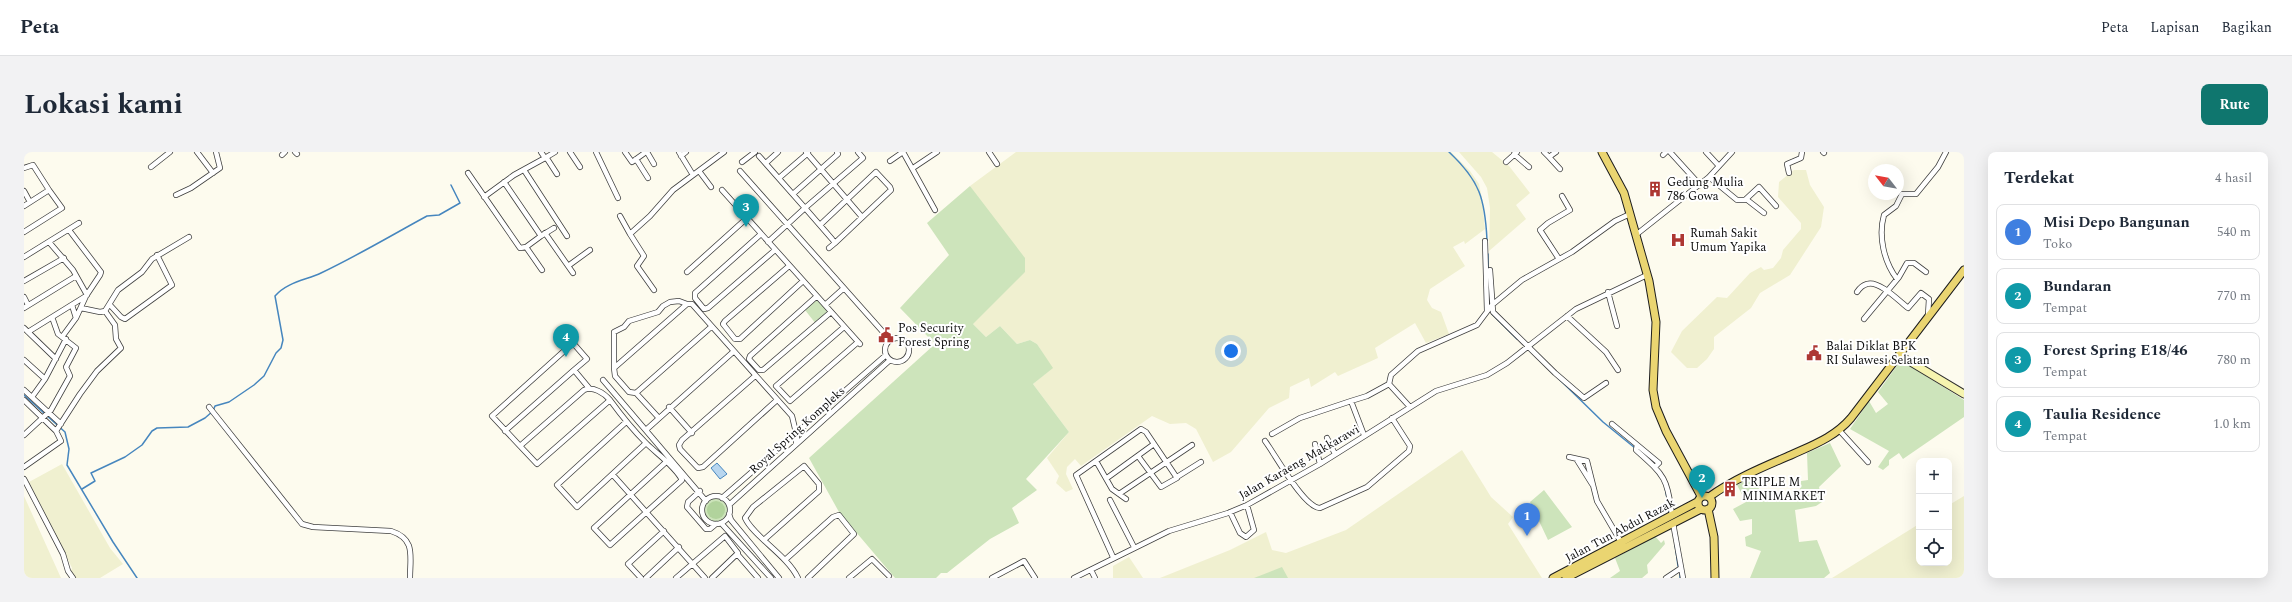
<!DOCTYPE html>
<html lang="id">
<head>
<meta charset="utf-8">
<style>
  body { margin:0; font-family:Spectral,serif; background:#f2f2f3; color:#1f2937 }
  .controls { position:absolute; right:12px; bottom:12px; display:grid; overflow:hidden; border-radius:8px; box-shadow:0 4px 16px #0002 }
  .controls button { width:36px; height:36px; display:grid; place-items:center; padding:0; border:0; border-bottom:1px solid #e0e1e3; background:#fff; color:#1f2937; font:20px sans-serif }
  .compass { position:absolute; left:1844px; top:12px; width:36px; height:36px; border-radius:50%; background:#fff; box-shadow:0 4px 16px #0002; rotate:301deg }
  .you { position:absolute; left:1207px; top:199px; width:14px; height:14px; margin:-10px; border:3px solid #fff; border-radius:50%; background:#1a73e8; box-shadow:0 0 0 6px #1a73e833 }
  .badge { display:grid; place-items:center; width:26px; height:26px; border-radius:50%; background:#0f766e; color:#fff; font-size:13px; font-weight:700 }
  .pin { position:absolute; translate:-50% -33px; filter:drop-shadow(0 1px 2px #0008) }
  .pin::after { content:''; position:absolute; top:21px; width:14px; height:12px; background:inherit; clip-path:polygon(0 0,100% 0,50% 100%) }
  .list { margin:0; padding:0; list-style:none }
  h2 { display:flex; justify-content:space-between; align-items:center; height:52px; margin:0; padding:0 16px; font-size:17px }
  h2 small { font-size:13px; font-weight:400; color:#747a83 }
  .list li { display:grid; grid-template-columns:26px 1fr auto; gap:12px; align-items:center; box-sizing:border-box; height:56px; margin:0 8px 8px; padding:0 8px; border:1px solid #e0e1e3; border-radius:8px }
  .list b { display:block; font-size:15px; white-space:nowrap }
  .list p { margin:0; font-size:13px; white-space:nowrap; color:#747a83 }
  .list em { font-size:13px; font-style:normal; color:#747a83 }
  .icon { flex:none; width:22px; height:22px; fill:none; stroke:currentColor; stroke-width:2; stroke-linecap:round; stroke-linejoin:round }
  .map { position:relative; flex:none; width:1940px; height:426px; overflow:hidden; border-radius:8px }
  header { display:flex; align-items:center; gap:24px; box-sizing:border-box; height:56px; padding:0 20px; background:#fff; border-bottom:1px solid #e0e1e3 }
  header strong { font-size:19px }
  nav { display:flex; gap:22px; margin-inline-start:auto; font-size:14px }
  .intro { display:flex; align-items:center; justify-content:space-between; box-sizing:border-box; height:96px; padding:0 24px }
  h1 { margin:0; font-size:28px }
  .button { padding:10px 18px; border-radius:8px; background:#0f766e; color:#fff; font-size:14px; font-weight:700 }
  main { display:flex; gap:24px; padding:0 24px }
  aside { flex:1; background:#fff; border-radius:8px; box-shadow:0 4px 16px #0002 }
  .map>svg:first-child { display:block }
</style>
</head>
<body>
<header>
<strong>Peta</strong>
<nav><a>Peta</a><a>Lapisan</a><a>Bagikan</a></nav>
</header>
<div class="intro"><h1>Lokasi kami</h1><a class="button">Rute</a></div>
<main>
<div class="map">
<svg width="1940" height="426" viewBox="0 0 1940 426">
  <rect width="100%" height="100%" fill="#fdfbee"/>
  <path fill="#f0f0d0" d="M992 0H1427L1446 19 1455 32 1458 47 1461 77 1441 92 1440 89 1429 95 1441 114 1406 137 1403 148 1408 156 1417 160 1425 182 1402 191 1391 171 1351 196 1354 206 1314 224 1311 220 1287 235 1285 226 1266 235 1265 246 1245 256 1207 300 1189 310 1172 277 1162 271 1146 272 1128 264 1057 314 1051 307 1043 315 1042 322 1049 337 1042 340 1032 331 1035 324 1023 306 1045 280 1009 232 1028 216 1013 192 1006 188 993 192 976 174 962 185 948 171 1000 120 946 34Z
    M1435 0H1468L1485 14 1506 41 1492 53 1502 67 1465 99 1466 56 1463 36 1457 25Z
    M1770 18H1782L1786 33 1800 55 1797 75 1766 123 1736 141 1727 156 1690 185V197L1683 207 1673 216H1663L1647 200 1658 179 1693 145 1703 146 1726 121 1737 115 1740 118 1749 116 1757 106 1759 98 1777 77V71L1754 45 1755 30Z
    M1438 298 1467 345 1489 365 1484 372 1518 426H1136L1206 398 1242 380 1248 398 1262 401 1322 378Z
    M38 312 86 396 99 412 76 426H50L46 422 48 416 5 330Z
    M0 344 37 426H0Z
    M1940 344V426H1808L1895 372V411H1925V353Z
    M1105 405 1119 426H1123H1089V414Z"/>
  <path fill="#cde4bb" d="M946 34 1001 106V120L949 172 962 185 976 174 993 192 1006 188 1013 192 1029 216 1009 232 1045 280 1002 327 1013 338 988 356 995 371 966 387 923 421H917L912 426H871L815 360 785 306 911 192 876 156 925 103 903 71Z
    M792 147 805 161 792 172 781 158Z
    M1877 208 1940 248V265L1879 307 1875 301 1865 308V313L1859 318 1854 315 1865 299 1826 277 1845 249 1852 261 1864 252 1854 240Z
    M1806 291 1817 314 1795 335 1798 350 1792 354 1771 358 1775 390 1793 388 1806 421 1800 426H1726L1737 399 1722 394 1721 385 1728 382V367L1716 369 1709 357 1722 350 1713 333 1729 325 1741 349 1749 343 1775 345 1777 329 1784 328 1783 301Z
    M1520 338 1548 375 1524 388 1506 350Z
    M680 358a12 12 0 1 1 24 0a12 12 0 1 1-24 0Z
    M1631 384 1637 391 1640 388 1641 392 1623 413 1624 421 1618 426H1586L1596 419 1591 406Z
    M1258 415 1264 426H1230Z"/>
  <path fill="#b1d39c" d="M683 358a9 9 0 1 1 18 0a9 9 0 1 1-18 0Z"/>
  <path fill="#b8d6ef" stroke="#4686be" d="M693 311 703 322 696 327 687 316Z"/>
  <g fill="none" stroke-linecap="round" stroke-linejoin="round">
    <path stroke="#4686be" stroke-width="1.5" d="M1425 0C1456 29 1461 47 1463 88
      M1464 102V118
      M1465 136 1466 154
      M1468 162 1493 187
      M1535 227 1579 270 1611 296
      M0 243 41 280 45 297 43 313 89 390 113 426
      M1641 335 1646 363
      M58 337 71 329 67 321 101 305 118 293 128 279 133 276 164 275 181 266 189 259 191 254 205 250 230 233 240 224 252 201 257 196 259 188 251 144C263 130 282 128 297 121 333 104 368 83 403 64L415 63 436 51 427 33
      M1651 392 1654 414
      M1656 421V426"/>
    <g stroke="#3f3f3f" stroke-width="6">
      <path id="street" d="M173 0 189 21
        M271 0 273 2
        M517 0 521 6 531 0
        M546 0 556 15
        M572 0 594 46
        M601 0 608 10 622 0
        M623 0 630 12
        M655 0 669 23
        M782 0 838 65
        M879 0 911 58
        M965 0 973 12
        M1520 0 1525 5
        M1532 0 1525 5 1536 17
        M1646 0 1676 33
        M1682 0 1695 14
        M1799 0 1800 1
        M1490 2 1505 15
        M258 3 261 0
        M1639 3 1642 0
        M657 4 662 0
        M735 4 781 56 744 90
        M522 5 533 22
        M612 7 624 26
        M866 9 879 0
        M718 10 731 0
        M1482 10 1493 0
        M742 11 754 0
        M127 15 146 0
        M0 16 9 13 25 38
        M889 16 913 0
        M500 18 543 84
        M675 19 687 35
        M716 19 859 180 869 187
        M444 21 496 96 502 95 517 84
        M1765 21 1763 12 1777 6 1778 0
        M1685 25 1713 48H1721L1735 35 1752 54
        M755 26 784 1
        M480 30 517 84 530 76
        M698 38 836 192
        M0 39 6 50
        M769 42 814 2 813 0
        M152 43 167 36 196 16 192 0
        M460 45 490 23 521 6
        M1722 47 1740 61
        M0 54 25 38 38 56 0 80
        M596 64 606 82
        M796 73 852 20 866 35 867 38 811 91 808 87 781 56 839 6 834 0
        M521 81 549 121
        M737 82 671 141V146L680 157 684 156 751 98
        M1613 82 1685 25 1708 0
        M1461 89 1463 159
        M25 90 49 118 63 143
        M502 95 518 118
        M805 96 811 91
        M0 105 55 71
        M1535 107 1516 78 1524 71 1546 58 1538 44
        M544 114 566 98
        M765 114 701 169 699 172 711 187H716L779 129
        M1466 118 1469 160 1531 221 1560 246 1582 231
        M663 120 723 66
        M1873 127C1860 110 1854 84 1860 63L1872 54 1878 42H1892L1914 15 1922 0
        M0 129 40 106
        M630 138 613 114 620 104 606 82 626 64 649 38 700 0
        M1584 140 1593 174
        M1833 140C1835 137 1839 133 1843 132 1855 128 1875 149 1884 156L1897 141 1905 147 1904 163
        M793 144 726 204 725 207 735 218H739L807 160
        M0 145 4 153
        M48 153 52 166
        M86 153 97 165 101 167 148 133 133 103
        M801 153 820 136
        M0 156 52 124
        M57 156 76 160 81 159 94 138 118 120 128 107 165 85
        M1543 164 1582 200 1594 218
        M1840 167 1875 125 1883 111H1890L1902 120
        M687 175 612 241 605 240 591 224 590 216 663 152H668L768 264 773 285 772 290
        M820 175 752 234 766 249 834 190
        M0 176 32 207
        M4 180 62 144 76 123 77 120 45 78
        M38 185 52 166 62 144
        M861 198a12 12 0 1 1 24 0a12 12 0 1 1-24 0Z
        M0 208 21 227
        M590 216V180L600 175 605 169 634 160 639 154 646 150 655 149 663 152
        M731 224 658 288 655 293 656 297 674 316 679 315 753 248
        M579 228 682 349
        M1365 232 1367 223 1394 199 1453 173 1468 153 1498 128 1548 100 1591 69 1606 62
        M0 238 37 272
        M612 241 634 265
        M8 245 21 227 42 187
        M0 248 32 279
        M586 248 513 312 496 294 560 238C569 234 580 241 586 248 597 263 608 277 622 291 633 302 651 314 658 328L586 393 570 376 642 310
        M1327 249 1343 244 1365 232 1386 255
        M185 255 278 372 289 375 367 379C392 387 386 404 386 426
        M645 255 668 281
        M602 270 533 333 553 355 622 291
        M1588 272 1635 311 1631 315
        M623 277 709 200
        M1815 278 1844 310
        M481 279 550 218 565 236
        M1248 282 1276 266 1327 249 1340 283
        M0 283 27 258 46 224 42 215 52 196 34 182 28 165
        M1303 286 1311 302
        M1241 289C1251 302 1280 356 1296 356L1343 335 1385 299 1386 294 1368 266
        M1291 292 1296 312
        M1613 293 1612 298C1640 323 1644 326 1648 364
        M496 294 468 264 549 191 563 207 550 218
        M1545 305 1563 309 1573 349 1597 390
        M1553 308 1568 332
        M1072 309 1088 337 1102 347
        M0 315 37 289 32 279 56 242 73 219 97 196 92 187 91 173 81 159
        M589 323 681 426
        M1153 325 1177 310
        M1083 326 1130 292
        M0 327 39 402 44 419 49 426
        M676 339 664 350 663 355 682 377H686L692 372
        M1095 342 1168 293
        M678 358a14 14 0 1 1 28 0a14 14 0 1 1-28 0Z
        M698 346 862 203
        M1086 348 1110 395
        M705 353 866 208
        M1206 360 1216 381 1222 385 1230 378 1223 353
        M705 362 707 368 755 426
        M697 371 747 426
        M1649 371 1659 426
        M741 387 795 339V332L780 314 729 355 721 366C730 385 763 403 774 426
        M714 403 734 426
        M1089 405 1052 323 1117 277 1122 280 1153 326 1137 335 1114 304
        M761 408 809 365 815 363 830 382 784 426
        M1067 418 1071 426
        M617 426 604 412 640 379
        M622 426 655 395
        M652 426 701 384 714 401 688 426
        M825 426 848 407 865 424
        M968 426 1000 409 1011 426
        M1050 426 1145 379 1204 361 1223 353 1296 312 1412 239 1463 223 1483 211 1552 157 1623 123
        M1642 426 1657 416"/>
    </g>
    <g stroke="#2e2e2e" stroke-width="9">
      <path id="secondary" d="M1875 203 1940 242"/>
    </g>
    <g stroke="#1d1d1d" stroke-width="9">
      <path id="primary" d="M1578 0 1600 41 1625 129 1632 170 1629 238 1632 255 1642 279 1677 344
        M1674 351a7 7 0 1 1 14 0a7 7 0 1 1-14 0Z
        M1685 345C1710 327 1739 315 1767 303 1789 293 1811 285 1827 266L1940 118
        M1684 357 1690 385 1691 426
        M1529 426 1673 350
        M1542 426 1677 357"/>
    </g>
    <use href="#street" stroke="#fff" stroke-width="4.5"/>
    <use href="#secondary" stroke="#f6f4af" stroke-width="7"/>
    <use href="#primary" stroke="#ead571" stroke-width="7"/>
  </g>
  <defs>
    <g id="building-bare" transform="scale(1.2)"><path d="M-4-6H4V6H1V3H-1V6H-4ZM-2.5-4.3h1.7v1.8h-1.7ZM.8-4.3h1.7v1.8H.8ZM-2.5-1h1.7V.8h-1.7ZM.8-1h1.7V.8H.8Z" fill="#ad3733" stroke="#fff" stroke-width="2.5" paint-order="stroke"/></g>
    <g id="hospital-bare" transform="scale(1.2)"><path d="M-5-5h3v3.5h4V-5h3V5h-3V1.5h-4V5h-3Z" fill="#ad3733" stroke="#fff" stroke-width="2.5" paint-order="stroke"/></g>
    <g id="civic-bare" transform="scale(1.2)"><path d="M-.6-6.5H3V-4.5H.6V-3L4-1V1h2V6H-6V1h2V-1L-.6-3ZM-1.2 2.5V6h2.4V2.5Z" fill="#ad3733" stroke="#fff" stroke-width="2.5" paint-order="stroke"/></g>
  </defs>
  <g fill-rule="evenodd">
    <use href="#building-bare" x="1631" y="37"/>
    <use href="#hospital-bare" x="1654" y="88"/>
    <use href="#civic-bare" x="862" y="183"/>
    <use href="#civic-bare" x="1790" y="201"/>
    <use href="#building-bare" x="1706" y="337"/>
  </g>
  <g text-anchor="middle" stroke-width="4" stroke-linejoin="round" paint-order="stroke">
    <g font-size="12" fill="#0c0c0c" stroke="#fff" text-anchor="start">
      <text x="1643" y="34">Gedung Mulia<tspan x="1643" dy="14">786 Gowa</tspan></text>
      <text x="1666" y="85">Rumah Sakit<tspan x="1666" dy="14">Umum Yapika</tspan></text>
      <text x="874" y="180">Pos Security<tspan x="874" dy="14">Forest Spring</tspan></text>
      <text x="1802" y="198">Balai Diklat BPK<tspan x="1802" dy="14">RI Sulawesi Selatan</tspan></text>
      <text x="1718" y="334">TRIPLE M<tspan x="1718" dy="14">MINIMARKET</tspan></text>
    </g>
    <g font-size="12" fill="#0c0c0c" stroke="#fff">
      <text transform="translate(773 278) rotate(-42)" y="4">Royal Spring Kompleks</text>
      <text transform="translate(1275 310) rotate(-30)" y="4">Jalan Karaeng Makkarawi</text>
      <text transform="translate(1596 378) rotate(-28)" y="4">Jalan Tun Abdul Razak</text>
    </g>
  </g>
</svg>
<div class="controls">
<button>+</button>
<button>−</button>
<button><svg class="icon" aria-label="locate" viewBox="0 0 24 24"><circle cx="12" cy="12" r="6"/><path d="M12 2v4M12 18v4M2 12h4M18 12h4"/></svg></button>
</div>
<svg class="compass" viewBox="-18 -18 36 36"><path d="M0-13l5 13h-10z" fill="#e53935"/><path d="M0 13l5-13h-10z" fill="#747a83"/></svg>
<div class="you"></div>
<div class="pin badge" style="left:1503px;top:384px;background:#3f7fe0">1</div>
<div class="pin badge" style="left:1678px;top:346px;background:#0f9aa8">2</div>
<div class="pin badge" style="left:722px;top:75px;background:#0f9aa8">3</div>
<div class="pin badge" style="left:542px;top:205px;background:#0f9aa8">4</div>
</div>
<aside>
<h2>Terdekat<small>4 hasil</small></h2>
<ul class="list">
<li><span class="badge" style="background:#3f7fe0">1</span><div><b>Misi Depo Bangunan</b><p>Toko</p></div><em>540 m</em></li>
<li><span class="badge" style="background:#0f9aa8">2</span><div><b>Bundaran</b><p>Tempat</p></div><em>770 m</em></li>
<li><span class="badge" style="background:#0f9aa8">3</span><div><b>Forest Spring E18/46</b><p>Tempat</p></div><em>780 m</em></li>
<li><span class="badge" style="background:#0f9aa8">4</span><div><b>Taulia Residence</b><p>Tempat</p></div><em>1.0 km</em></li>
</ul>
</aside>
</main>
</body>
</html>
